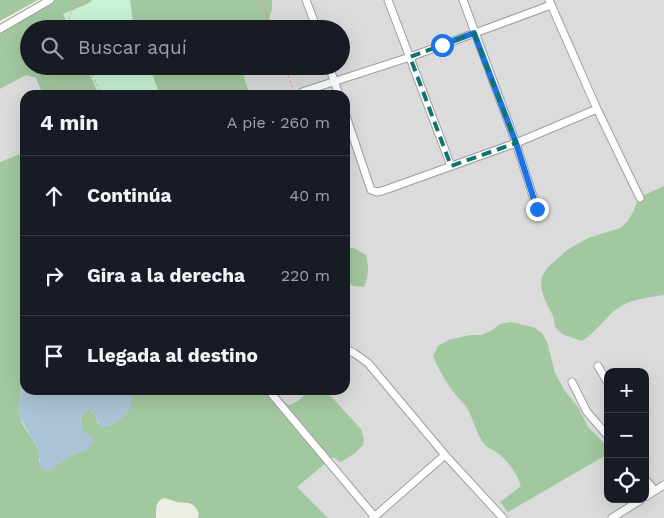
<!DOCTYPE html>
<html lang="es">
<head>
<meta charset="utf-8">
<style>
  body { margin:0; font-family:"Work Sans",sans-serif; background:#20242c; color:#f1f3f6 }
  .controls { position:absolute; right:15px; bottom:15px; display:grid; overflow:hidden; border-radius:10px; box-shadow:0 5px 20px #0002 }
  .controls button { width:45px; height:45px; display:grid; place-items:center; padding:0; border:0; border-bottom:1px solid #363941; background:#171b24; color:#f1f3f6; font:25px sans-serif }
  .stop { position:absolute; width:15px; height:15px; margin:-11px; border:4px solid #1a73e8; border-radius:50%; background:#fff }
  .stop.end { background:#1a73e8; border-color:#fff; box-shadow:0 1px 5px #0008 }
  .list { margin:0; padding:0; list-style:none }
  h2 { display:flex; justify-content:space-between; align-items:center; height:65px; margin:0; padding:0 20px; font-size:21px }
  h2 small { font-size:16px; font-weight:400; color:#9ea1a6 }
  .list li { display:grid; grid-template-columns:32px 1fr auto; gap:15px; align-items:center; box-sizing:border-box; height:80px; padding:0 20px; border-top:1px solid #363941 }
  .list b { display:block; font-size:19px; white-space:nowrap }
  .list em { font-size:16px; font-style:normal; color:#9ea1a6 }
  .icon { flex:none; width:28px; height:28px; fill:none; stroke:currentColor; stroke-width:2; stroke-linecap:round; stroke-linejoin:round }
  .map { position:relative; flex:none; width:664px; height:518px; overflow:hidden }
  .search { position:absolute; background:#171b24; box-shadow:0 5px 20px #0002; left:20px; top:20px; width:330px; height:55px; display:flex; align-items:center; gap:12px; box-sizing:border-box; padding:0 18px; border-radius:28px; color:#9ea1a6; font-size:19px }
  .panel { position:absolute; background:#171b24; box-shadow:0 5px 20px #0002; left:20px; top:90px; width:330px; height:305px; border-radius:15px }
  .map>svg:first-child { display:block }
</style>
</head>
<body>
<div class="map">
<svg width="664" height="518" viewBox="0 0 664 518">
  <rect width="100%" height="100%" fill="#edece5"/>
  <path fill="#dcdbdb" fill-rule="evenodd" d="M61 0H664V518H287L253 390H345V95H25V172L0 184V33ZM29 29H341V66H29ZM608 372H645V499H608Z"/>
  <path fill="#a2c89f" d="M0 0H38L0 21Z
    M53 0H272V9L266 29H29V66H243L244 77 250 95H40L41 90 36 78 26 75 0 89V29Z
    M25 152V367L22 372 19 413 22 423 36 445 39 455V461L44 470H49L72 455 87 449 90 437C80 431 78 420 85 411H90L95 414 98 424C122 419 131 419 131 390H269L274 397 289 405 298 401 310 390H325L361 429 364 439 363 445 355 453 341 462 333 457 297 487 328 518H198L199 514C193 500 189 504 177 502 173 501 169 499 164 498 155 502 156 509 156 518H0V162Z
    M664 186V295C650 297 634 299 621 306 606 315 598 331 582 341L562 334 555 327 553 316 544 298 541 287 542 277 547 268 567 250 588 238 620 228 628 221 633 212 637 202 644 195Z
    M345 246 356 249 366 255C369 267 369 275 364 287L354 286 345 282Z
    M510 322 533 327 542 333 547 342 555 373 565 391 578 407 588 427 608 447V454L508 512 500 502 521 486C516 471 508 461 496 452 493 449 489 449 486 446 476 435 474 420 467 408 462 401 456 396 452 390 444 379 438 368 433 356L438 346 449 340 470 335H481L491 331 500 324Z"/>
  <path fill="#c7f2d4" d="M92 0H130L134 29H70L63 14 89 3Z
    M86 66H149L160 95H99Z"/>
  <path fill="#abc3d6" d="M25 367V390H131V407L128 411 121 419 112 425 107 427 102 428C96 422 97 416 91 411H85C74 426 86 431 94 441L91 446 87 449 72 455 49 471 44 470 40 466 39 455 36 445 20 418 19 413 22 372Z"/>
  <g fill="none" stroke-linecap="round" stroke-linejoin="round">
    <g stroke="#9f9f9f" stroke-width="9">
      <path id="minor" d="M306 0 317 29
        M388 0 451 166
        M463 0 516 143 537 209
        M549 0 597 109 640 198
        M0 29 50 0
        M329 66 339 95
        M302 92 410 57 551 5
        M345 113 371 190 377 192 382 191 516 143 597 109
        M345 349 354 353 368 363 445 455 503 518
        M598 366 608 383
        M572 382 587 412 608 436
        M270 392 374 516
        M645 479 655 491
        M645 497 664 485
        M373 518 445 455
        M612 518 642 499"/>
    </g>
    <path stroke="#e89d7c" stroke-width="1" stroke-dasharray="2.5 2.5" stroke-linecap="butt" d="M260 0 272 29
      M71 29C64 11 76 7 90 0
      M88 66 102 95
      M285 66 295 95"/>
    <use href="#minor" stroke="#fff" stroke-width="7"/>
  </g>
  <g fill="none" stroke-linecap="round" stroke-linejoin="round">
    <path stroke="#1a73e8" stroke-width="6" d="M442 45 474 33 516 143 537 209"/>
  </g>
  <path fill="none" stroke="#0f766e" stroke-width="4" stroke-dasharray="10 6" stroke-linejoin="round" d="M474 33 516 143 451 166 410 57Z"/>
</svg>
<div class="controls">
<button>+</button>
<button>−</button>
<button><svg class="icon" aria-label="locate" viewBox="0 0 24 24"><circle cx="12" cy="12" r="6"/><path d="M12 2v4M12 18v4M2 12h4M18 12h4"/></svg></button>
</div>
<div class="stop" style="left:442px;top:45px"></div>
<div class="stop end" style="left:537px;top:209px"></div>
<div class="search"><svg class="icon" aria-label="search" viewBox="0 0 24 24"><circle cx="10" cy="10" r="6"/><path d="M15 15l6 6"/></svg>Buscar aquí</div>
<section class="panel">
<h2>4 min<small>A pie · 260 m</small></h2>
<ul class="list">
<li><svg class="icon" aria-label="ahead" viewBox="0 0 24 24"><path d="M12 20V5M6 11l6-6 6 6"/></svg><div><b>Continúa</b></div><em>40 m</em></li>
<li><svg class="icon" aria-label="right" viewBox="0 0 24 24"><path d="M7 20v-9h11M14 6l5 5-5 5"/></svg><div><b>Gira a la derecha</b></div><em>220 m</em></li>
<li><svg class="icon" aria-label="arrive" viewBox="0 0 24 24"><path d="M6 21V4h12l-3 4 3 4H6"/></svg><div><b>Llegada al destino</b></div></li>
</ul>
</section>
</div>
</body>
</html>
